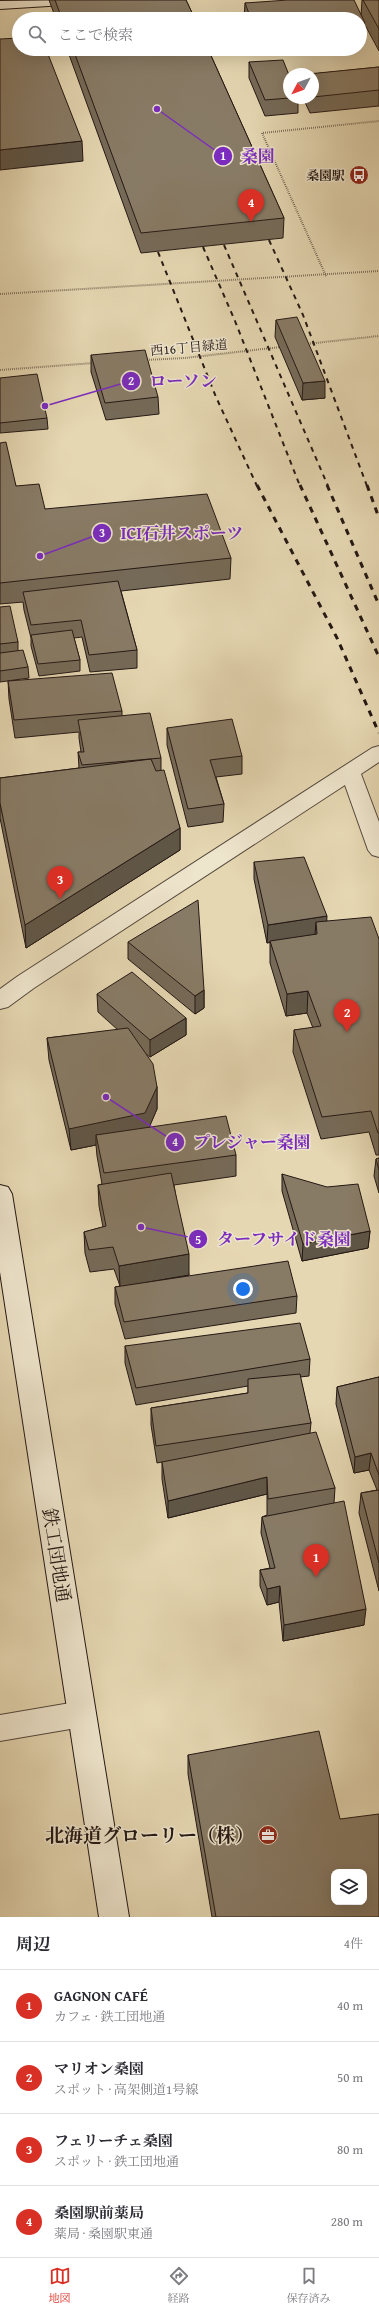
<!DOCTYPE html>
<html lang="ja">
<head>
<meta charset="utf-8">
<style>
  body { margin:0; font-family:"Gentium Book Plus","Noto Serif JP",serif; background:#f7f7f7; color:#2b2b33 }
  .controls { position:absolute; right:12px; bottom:12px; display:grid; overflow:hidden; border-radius:8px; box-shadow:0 4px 16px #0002 }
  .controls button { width:36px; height:36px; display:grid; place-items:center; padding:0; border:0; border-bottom:1px solid #e1e1e2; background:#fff; color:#2b2b33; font:20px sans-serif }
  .compass { position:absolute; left:283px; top:68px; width:36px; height:36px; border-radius:50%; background:#fff; box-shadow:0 4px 16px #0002; rotate:229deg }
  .you { position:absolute; left:243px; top:1289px; width:14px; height:14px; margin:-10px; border:3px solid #fff; border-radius:50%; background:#1a73e8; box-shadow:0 0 0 6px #1a73e833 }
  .badge { display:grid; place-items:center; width:26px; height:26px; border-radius:50%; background:#d93025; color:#fff; font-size:13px; font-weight:700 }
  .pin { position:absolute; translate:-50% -33px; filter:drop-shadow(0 1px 2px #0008) }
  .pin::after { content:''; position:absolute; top:21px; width:14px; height:12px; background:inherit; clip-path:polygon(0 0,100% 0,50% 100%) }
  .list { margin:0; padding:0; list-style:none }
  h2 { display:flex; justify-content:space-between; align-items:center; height:52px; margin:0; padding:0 16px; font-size:17px }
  h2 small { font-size:13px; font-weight:400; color:#7c7c81 }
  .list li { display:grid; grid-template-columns:26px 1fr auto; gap:12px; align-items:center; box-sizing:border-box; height:72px; padding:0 16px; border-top:1px solid #e1e1e2 }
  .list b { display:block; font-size:15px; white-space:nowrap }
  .list p { margin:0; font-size:13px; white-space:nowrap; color:#7c7c81 }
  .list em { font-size:13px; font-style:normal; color:#7c7c81 }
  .icon { flex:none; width:22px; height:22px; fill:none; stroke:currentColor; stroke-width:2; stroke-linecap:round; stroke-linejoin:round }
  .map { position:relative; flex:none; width:379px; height:1917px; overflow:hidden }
  .search { position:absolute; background:#fff; box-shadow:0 4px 16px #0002; left:12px; right:12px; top:12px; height:44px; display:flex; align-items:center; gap:10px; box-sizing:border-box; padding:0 14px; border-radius:22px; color:#7c7c81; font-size:15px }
  .sheet { height:340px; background:#fff }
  nav { display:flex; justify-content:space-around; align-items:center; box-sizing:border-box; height:56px; border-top:1px solid #e1e1e2; background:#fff; font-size:11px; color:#7c7c81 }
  nav a { display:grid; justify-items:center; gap:2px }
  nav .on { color:#d93025 }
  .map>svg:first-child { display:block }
</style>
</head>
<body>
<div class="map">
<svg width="379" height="1917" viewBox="0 0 379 1917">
  <rect width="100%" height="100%" fill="#e5d7b2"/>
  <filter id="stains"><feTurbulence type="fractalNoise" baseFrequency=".005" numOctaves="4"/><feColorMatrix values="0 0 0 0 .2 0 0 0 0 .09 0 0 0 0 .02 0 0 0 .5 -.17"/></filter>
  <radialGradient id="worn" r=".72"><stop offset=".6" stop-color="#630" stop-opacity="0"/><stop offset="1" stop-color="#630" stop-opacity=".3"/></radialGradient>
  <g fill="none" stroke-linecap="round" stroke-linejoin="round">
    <g stroke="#54483c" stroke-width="2">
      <path id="street" d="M379 746V762L361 774 379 822V857L372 855 368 850 345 785 34 988 8 1007 0 1009V989L18 976 372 748Z
        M82 1701 92 1705 96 1714 92 1723 82 1727 0 1741V1715Z"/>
    </g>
    <g stroke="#241814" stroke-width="2">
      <path id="secondary" d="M88 0 81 4 0 9V1Z
        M0 1185 8 1187 12 1194 129 1917H99L0 1272Z"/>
    </g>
    <path stroke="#241814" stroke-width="2" stroke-dasharray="0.5 1.5" stroke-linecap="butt" d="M326 276 262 133 379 121
      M0 294 379 271
      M306 344 379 336
      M145 360 185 358 281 347
      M0 370 94 363"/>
    <use href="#street" fill="#eee5cd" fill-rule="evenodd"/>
    <use href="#secondary" fill="#eee5cd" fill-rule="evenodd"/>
    <path stroke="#241814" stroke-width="2" stroke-dasharray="5 5" stroke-linecap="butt" d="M269 240 303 315 367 486
      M224 245 328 486
      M203 247 235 321 300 486
      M158 252 216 397 257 486"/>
    <path stroke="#241814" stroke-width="3" stroke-dasharray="6 6" stroke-linecap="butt" d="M257 485 337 638 379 733
      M300 485 379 657
      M327 485 379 605
      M367 485 379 518"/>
  </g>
  <path fill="#756a58" stroke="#241814" d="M49 0H186L195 19H56Z
    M362 0H379V51L365 25 364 43H360V19H244L245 3 361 16Z
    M67 49H208L284 218 283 238 141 253Z
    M255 49H291L256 52Z
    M249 62 289 75V98H298V113L265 116 249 78Z
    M379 67V106L310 113 303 98H313V74Z
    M276 320 325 398 302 400 275 337Z
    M91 355 158 397 159 414 106 420 91 372Z
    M0 378 47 418 48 429 0 433Z
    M0 443 16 486 45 509 231 558 230 579 121 591 137 650V668L90 672 82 637 74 638 80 660V671L39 676 31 646V638L24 610 23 602 0 604Z
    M0 607 18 642V651L28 667 29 678 0 682Z
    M8 681 122 711V716L161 758V770L180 828V850L26 948 0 818V778L79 768 78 752H81L79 738V732L15 738 9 699Z
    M167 728 242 756V774L216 777 224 804 223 822 188 827 167 745Z
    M254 862 327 921 379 939V1155H376L369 1132 321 1139 293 1052 294 1030 313 1028 307 1013 286 1016 270 963V942L267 943 254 879Z
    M128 942 204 990V1008L195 1014 128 959Z
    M97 994 186 1018V1035L150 1057 146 1054 157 1087V1109L149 1127 236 1155V1176L174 1185 189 1275 149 1282 297 1296 296 1313 125 1339 115 1304V1287L120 1286 114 1269 90 1272 85 1253 84 1232 103 1227 99 1206 98 1185 102 1184 97 1156 96 1145 71 1150 49 1060 47 1038 118 1030 98 1012Z
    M379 1158V1193L374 1176 376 1159Z
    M282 1174 370 1231 368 1248 302 1261 282 1191Z
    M125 1346 310 1359 309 1376 300 1377 311 1423 310 1433 335 1488 334 1503 364 1625 283 1641 279 1602 267 1605 260 1586V1570L270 1568 261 1533 262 1517 267 1515V1494L168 1518 162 1479V1462L157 1463 151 1425V1408L248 1393V1386L136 1405 125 1363Z
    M379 1377V1591L359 1513 361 1493 377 1490 369 1470 354 1473 336 1404 337 1387Z
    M188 1755 340 1819 379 1917H212L188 1774Z"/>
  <path fill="#5f5647" stroke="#241814" d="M82 141 83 161 0 170V150Z
    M325 381V398L302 400 303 383Z
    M180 828V850L26 948 25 925Z
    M327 916 326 934 316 922 315 935 267 943 268 925Z
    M204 990V1008L195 1014V996Z
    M308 991 307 1013 286 1016 287 994Z
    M186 1018V1035L150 1057V1040Z
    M157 1087V1109L146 1135H96V1145L71 1150 69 1129Z
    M370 1231 368 1248 302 1261 303 1244Z
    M189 1254V1275L120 1287 119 1266Z
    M371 1453 369 1470 354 1473 355 1457Z
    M267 1477V1494L168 1518V1501Z
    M280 1586 279 1602 267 1605V1589Z
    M366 1609 364 1625 283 1641 284 1625Z"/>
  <path fill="#887b66" stroke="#241814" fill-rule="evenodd" d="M55 0H186L195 19H62Z
    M288 0H354L365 23 360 24V19H251L245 3Z
    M363 0H379V29Z
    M19 38V49H46L82 141 0 150V39Z
    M73 49H208L284 218 141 233Z
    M283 60 289 75V98L265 100 249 62Z
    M379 67V90L313 97V74H308Z
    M297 317 325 381 303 383 276 320Z
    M145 350 158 397 105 403 91 355Z
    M37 374 47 418 0 423V378Z
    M6 442 16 486 39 484 45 509 207 494 231 558 0 583V443Z
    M118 581 137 650 89 655 81 620 31 625 23 592Z
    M10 606 18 642 0 644V607Z
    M72 630 80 660 38 664 31 635Z
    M23 650 28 667 0 671V653Z
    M112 673 122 711 14 720 8 681Z
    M150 713 161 758 82 765 78 752H84L78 720Z
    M232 719 242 756 210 760 224 804 188 809 167 728Z
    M151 759 156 771 164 770 180 828 25 925 0 803V778Z
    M304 857 327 916 268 925 254 862Z
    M198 900 204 990 195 996 128 942Z
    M371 917 379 939V1133H378L371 1111 322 1117 294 1030 321 1026 308 991 287 994 270 941 317 934 316 922Z
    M132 972 186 1018 150 1040 97 994Z
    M128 1028 153 1064 157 1087 145 1113 69 1129 47 1038Z
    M226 1116 236 1155 104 1173 96 1135Z
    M379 1158V1170L376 1159Z
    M171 1173 189 1254 119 1266 113 1247 89 1250 84 1232 106 1226 98 1185Z
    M282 1174 327 1187 358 1184 370 1231 303 1244Z
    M288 1261 297 1296 124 1322 115 1287Z
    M300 1323 310 1359 136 1388 125 1346Z
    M300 1374 311 1423 156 1446 151 1408 248 1393V1379Z
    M379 1377V1475L371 1453 355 1457 337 1387Z
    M316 1432 335 1488 268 1499 267 1477 168 1501 162 1462Z
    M379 1490V1563L361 1493Z
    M344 1501 366 1609 284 1625 280 1586 267 1589 260 1570 275 1568 262 1517Z
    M319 1731 340 1819 379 1814V1917H216L188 1755ZM334 1872H364V1902H334Z"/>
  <defs>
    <g id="bus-disc" transform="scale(1)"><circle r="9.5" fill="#8f2418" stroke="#eee5cd"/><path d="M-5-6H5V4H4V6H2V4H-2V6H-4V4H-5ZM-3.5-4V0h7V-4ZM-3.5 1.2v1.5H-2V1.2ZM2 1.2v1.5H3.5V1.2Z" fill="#fff"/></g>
    <g id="office-disc" transform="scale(1)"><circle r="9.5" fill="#8f2418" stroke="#eee5cd"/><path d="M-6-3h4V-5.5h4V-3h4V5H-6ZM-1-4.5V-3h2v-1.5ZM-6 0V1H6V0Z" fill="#fff"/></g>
  </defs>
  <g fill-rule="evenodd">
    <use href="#bus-disc" x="359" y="175"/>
    <use href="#office-disc" x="268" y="1835"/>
  </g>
  <g text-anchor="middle" stroke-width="3" stroke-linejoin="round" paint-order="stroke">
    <g font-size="13" font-weight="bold" fill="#241814" stroke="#eee5cd" text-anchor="end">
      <text x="345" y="180">桑園駅</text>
    </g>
    <g font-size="13" fill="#241814" stroke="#eee5cd">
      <text transform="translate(189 347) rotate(-5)" y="5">西16丁目緑道</text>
    </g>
    <g font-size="19" fill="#241814" stroke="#eee5cd">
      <text transform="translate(57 1555) rotate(81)" y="7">鉄工団地通</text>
    </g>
    <g font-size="19" font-weight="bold" fill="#241814" stroke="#eee5cd" text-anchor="end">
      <text x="254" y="1842">北海道グローリー（株）</text>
    </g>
  </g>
  <path fill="none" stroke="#7b2cbf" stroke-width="1.5" d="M157 109L223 156M45 406L131 381M40 556L102 533M106 1097L175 1142M141 1227L198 1239"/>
  <g fill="#7b2cbf" stroke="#eee5cd" stroke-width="1.5">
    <circle cx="157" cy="109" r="4"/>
    <circle cx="45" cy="406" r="4"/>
    <circle cx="40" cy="556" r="4"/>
    <circle cx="106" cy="1097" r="4"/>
    <circle cx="141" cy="1227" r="4"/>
    <circle cx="223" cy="156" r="10"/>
    <circle cx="131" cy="381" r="10"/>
    <circle cx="102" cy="533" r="10"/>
    <circle cx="175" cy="1142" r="10"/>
    <circle cx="198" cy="1239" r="10"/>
  </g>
  <g font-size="12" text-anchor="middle" font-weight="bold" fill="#fff">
    <text x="223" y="160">1</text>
    <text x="131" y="385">2</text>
    <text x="102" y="537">3</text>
    <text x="175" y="1146">4</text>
    <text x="198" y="1244">5</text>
  </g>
  <g font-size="17" text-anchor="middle" font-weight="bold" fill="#7b2cbf" stroke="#eee5cd" stroke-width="3" stroke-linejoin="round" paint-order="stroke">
    <text x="258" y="162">桑園</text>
    <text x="183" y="387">ローソン</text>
    <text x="182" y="539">ICI石井スポーツ</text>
    <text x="252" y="1148">プレジャー桑園</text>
    <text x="284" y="1245">ターフサイド桑園</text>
  </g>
  <rect width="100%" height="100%" filter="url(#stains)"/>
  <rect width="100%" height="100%" fill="url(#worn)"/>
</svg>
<div class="controls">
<button><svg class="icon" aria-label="layers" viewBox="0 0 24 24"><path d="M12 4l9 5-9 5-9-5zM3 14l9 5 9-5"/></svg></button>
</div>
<svg class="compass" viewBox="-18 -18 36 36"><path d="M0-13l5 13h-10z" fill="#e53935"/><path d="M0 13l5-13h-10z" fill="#7c7c81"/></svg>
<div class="you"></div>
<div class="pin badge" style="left:316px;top:1577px">1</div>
<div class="pin badge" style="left:347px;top:1032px">2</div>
<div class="pin badge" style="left:60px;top:899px">3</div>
<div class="pin badge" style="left:251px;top:222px">4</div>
<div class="search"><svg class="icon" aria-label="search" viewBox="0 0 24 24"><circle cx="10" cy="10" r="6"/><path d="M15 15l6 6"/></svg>ここで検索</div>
</div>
<section class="sheet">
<h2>周辺<small>4件</small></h2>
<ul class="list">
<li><span class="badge">1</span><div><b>GAGNON CAFÉ</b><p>カフェ · 鉄工団地通</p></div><em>40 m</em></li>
<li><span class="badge">2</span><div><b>マリオン桑園</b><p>スポット · 高架側道1号線</p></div><em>50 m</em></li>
<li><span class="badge">3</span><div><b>フェリーチェ桑園</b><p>スポット · 鉄工団地通</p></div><em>80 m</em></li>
<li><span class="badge">4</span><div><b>桑園駅前薬局</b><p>薬局 · 桑園駅東通</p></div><em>280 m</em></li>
</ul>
</section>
<nav>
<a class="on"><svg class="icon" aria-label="map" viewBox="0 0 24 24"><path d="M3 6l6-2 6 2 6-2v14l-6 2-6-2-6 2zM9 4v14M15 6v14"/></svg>地図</a>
<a><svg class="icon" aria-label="directions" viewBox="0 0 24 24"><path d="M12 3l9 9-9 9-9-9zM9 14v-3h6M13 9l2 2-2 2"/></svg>経路</a>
<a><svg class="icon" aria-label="saved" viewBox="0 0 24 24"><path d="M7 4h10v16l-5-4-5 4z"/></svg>保存済み</a>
</nav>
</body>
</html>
